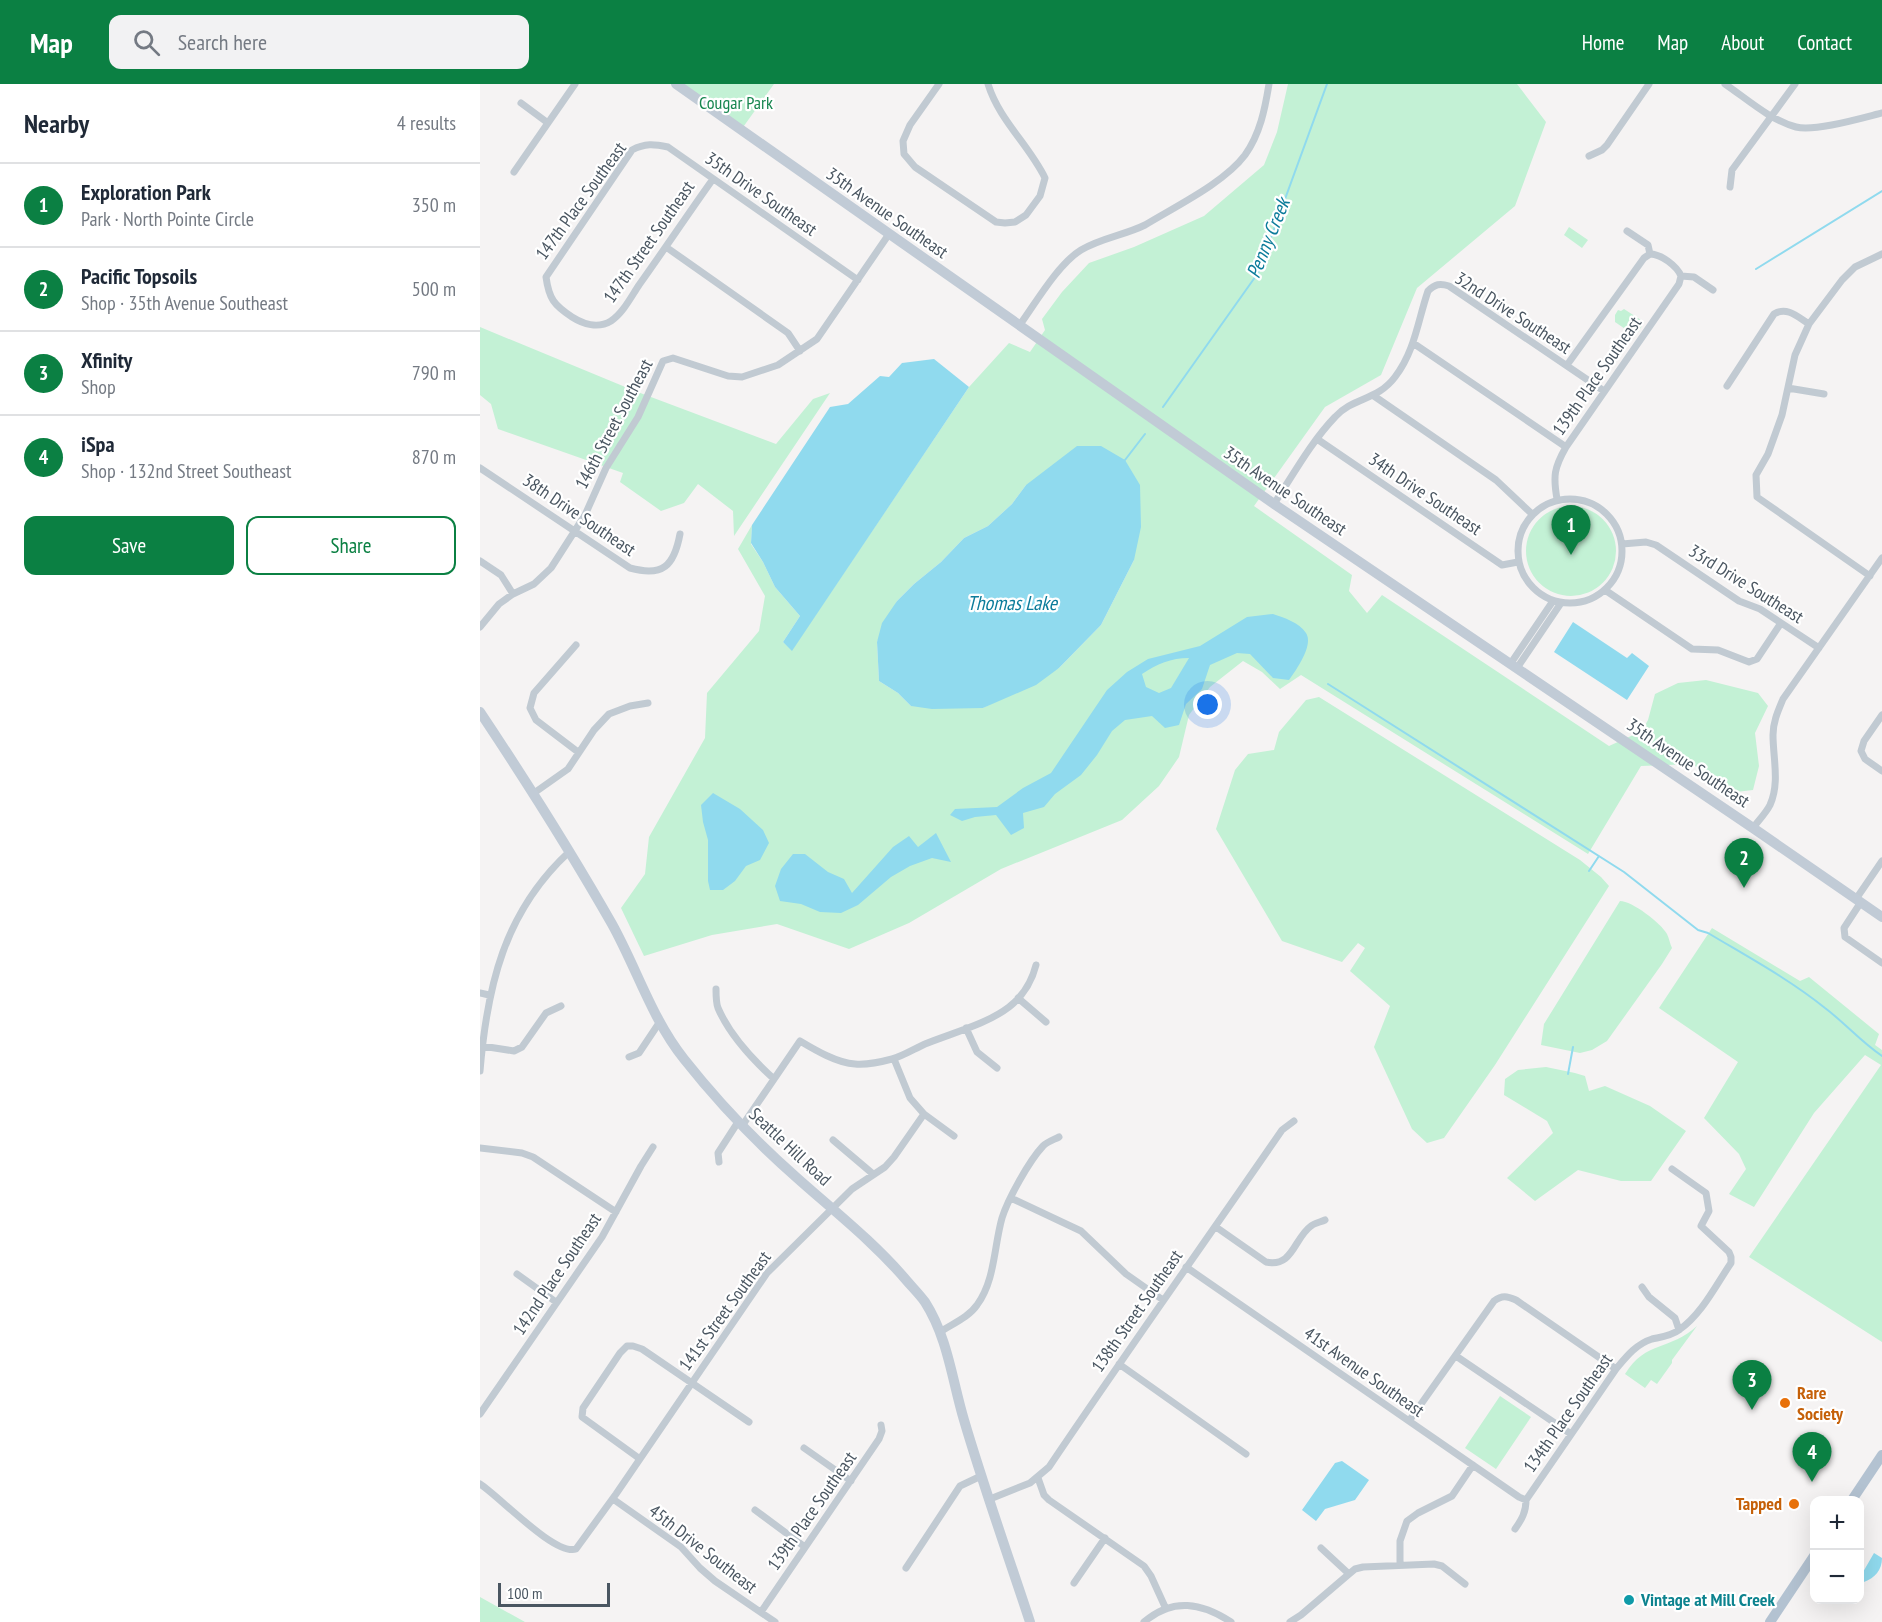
<!DOCTYPE html>
<html lang="en">
<head>
<meta charset="utf-8">
<style>
  body { margin:0; font-family:"PT Sans Narrow",sans-serif; background:#f2f2f3; color:#1f2937 }
  .controls { position:absolute; right:18px; bottom:18px; display:grid; overflow:hidden; border-radius:12px; box-shadow:0 6px 24px #0002 }
  .controls button { width:54px; height:54px; display:grid; place-items:center; padding:0; border:0; border-bottom:2px solid #e0e1e3; background:#fff; color:#1f2937; font:30px sans-serif }
  .scale { position:absolute; left:18px; bottom:15px; width:112px; box-sizing:border-box; padding-left:6px; border:3px solid #4a5661; border-top:0; font-size:16px; line-height:21px; white-space:nowrap; color:#4a5661; -webkit-text-stroke:4px #fff; paint-order:stroke }
  .you { position:absolute; left:728px; top:621px; width:21px; height:21px; margin:-15px; border:4px solid #fff; border-radius:50%; background:#1a73e8; box-shadow:0 0 0 9px #1a73e833 }
  .badge { display:grid; place-items:center; width:39px; height:39px; border-radius:50%; background:#0b8043; color:#fff; font-size:20px; font-weight:700 }
  .pin { position:absolute; translate:-50% -50px; filter:drop-shadow(0 2px 3px #0008) }
  .pin::after { content:''; position:absolute; top:32px; width:21px; height:18px; background:inherit; clip-path:polygon(0 0,100% 0,50% 100%) }
  .list { margin:0; padding:0; list-style:none }
  h2 { display:flex; justify-content:space-between; align-items:center; height:78px; margin:0; padding:0 24px; font-size:26px }
  h2 small { font-size:20px; font-weight:400; color:#747a83 }
  .list li { display:grid; grid-template-columns:39px 1fr auto; gap:18px; align-items:center; box-sizing:border-box; height:84px; padding:0 24px; border-top:2px solid #e0e1e3 }
  .list b { display:block; font-size:22px; white-space:nowrap }
  .list p { margin:0; font-size:20px; white-space:nowrap; color:#747a83 }
  .list em { font-size:20px; font-style:normal; color:#747a83 }
  .actions { display:flex; gap:12px; padding:18px 24px }
  .actions a { flex:1; padding:14px 0; border:2px solid #0b8043; border-radius:12px; text-align:center; font-size:21px; color:#0b8043 }
  .actions .main { background:#0b8043; color:#fff }
  .icon { flex:none; width:33px; height:33px; fill:none; stroke:currentColor; stroke-width:2; stroke-linecap:round; stroke-linejoin:round }
  .map { position:relative; flex:none; width:1402px; height:1538px; overflow:hidden }
  header { display:flex; align-items:center; gap:36px; box-sizing:border-box; height:84px; padding:0 30px; background:#0b8043; color:#fff }
  header strong { font-size:28px }
  nav { display:flex; gap:33px; margin-inline-start:auto; font-size:21px }
  .search { width:420px; height:54px; background:#f2f2f3; display:flex; align-items:center; gap:15px; box-sizing:border-box; padding:0 21px; border-radius:12px; color:#747a83; font-size:22px }
  main { display:flex }
  aside { flex:1; background:#fff }
  .map>svg:first-child { display:block }
</style>
</head>
<body>
<header>
<strong>Map</strong>
<div class="search"><svg class="icon" aria-label="search" viewBox="0 0 24 24"><circle cx="10" cy="10" r="6"/><path d="M15 15l6 6"/></svg>Search here</div>
<nav><a>Home</a><a>Map</a><a>About</a><a>Contact</a></nav>
</header>
<main>
<aside>
<h2>Nearby<small>4 results</small></h2>
<ul class="list">
<li><span class="badge">1</span><div><b>Exploration Park</b><p>Park · North Pointe Circle</p></div><em>350 m</em></li>
<li><span class="badge">2</span><div><b>Pacific Topsoils</b><p>Shop · 35th Avenue Southeast</p></div><em>500 m</em></li>
<li><span class="badge">3</span><div><b>Xfinity</b><p>Shop</p></div><em>790 m</em></li>
<li><span class="badge">4</span><div><b>iSpa</b><p>Shop · 132nd Street Southeast</p></div><em>870 m</em></li>
</ul>
<div class="actions"><a class="main">Save</a><a>Share</a></div>
</aside>
<div class="map">
<svg width="1402" height="1538" viewBox="0 0 1402 1538">
  <rect width="100%" height="100%" fill="#f5f3f3"/>
  <path fill="#c3f1d5" fill-rule="evenodd" d="M196 0H294L261 46Z
    M808 0H1037L1066 38 1035 122 937 204 901 291 845 323 774 422 872 491 869 507 887 529 902 511 1129 662 1162 647 1168 636 1175 610 1198 599 1226 596 1278 609 1288 622 1275 649 1279 682 1273 706 1256 708 1212 680 1161 682 1108 770 821 591 800 605 782 588 763 577 730 603 709 631 699 673 679 702 642 736 521 785 429 839 369 865 297 840 232 851 164 872 141 824 165 790 169 753 225 654 227 609 279 547 285 512 258 465 272 441 271 460 283 478 295 503 320 532 303 558 312 566 489 303 529 259 550 268 565 246 562 235 582 208 609 179 654 163 724 132 784 81 797 48ZM546 401 654 476 621 541 579 584 503 624 431 622 418 609 399 597 397 558 417 517 434 500 461 478 484 454 508 442 532 420Z
    M1089 143 1108 156 1102 164 1084 151Z
    M1144 225 1161 236 1159 239 1162 242 1158 248 1155 247 1151 249 1135 238V231L1138 226 1141 227Z
    M0 243 155 307 296 360 333 315 350 309 254 452 253 427 218 400 204 419 181 427 140 398 143 389 18 345 11 320 0 311Z
    M1046 467a45 45 0 1 1 90 0a45 45 0 1 1-90 0Z
    M839 613 1100 776 1121 793 1129 802 1015 981 964 1054 947 1059 932 1045 894 963 910 922 870 887 885 864 878 859 862 878 802 857 736 745 755 686 768 670 794 666 799 648 826 616Z
    M1140 817C1152 817 1181 839 1187 850 1189 854 1190 860 1192 864L1182 880 1127 957 1112 966 1100 969 1061 961 1064 940Z
    M1232 844 1320 897 1329 893 1399 950 1395 961 1402 966V1258L1269 1173 1401 981 1385 971 1334 1029 1274 1123 1249 1110 1266 1085 1259 1070 1224 1034 1258 978 1179 924Z
    M1066 983 1095 989 1105 992 1109 1007 1125 1002 1170 1022 1206 1047 1171 1097H1141L1098 1086 1055 1117 1027 1094 1073 1049 1067 1037 1024 1011 1025 995 1038 986Z
    M1217 1242 1192 1276V1279L1177 1300 1171 1296 1165 1304 1145 1290C1166 1256 1190 1267 1217 1242Z
    M1020 1312 1051 1333 1016 1385 985 1364Z
    M0 1513 45 1538H0Z"/>
  <path fill="#90daee" fill-rule="evenodd" d="M454 275 489 303 312 567 303 558 320 532 295 503 283 478 271 459 272 441 350 323 368 320 400 292 409 293 422 279Z
    M597 362H621L645 376 660 401 661 443 654 476 621 541 579 584 556 601 503 624 452 625 431 622 418 609 399 597 397 558 402 539 417 517 434 500 461 478 484 454 508 442 532 420 546 401Z
    M793 530C804 534 819 538 826 549 834 561 816 586 809 596L793 594 770 570 757 569 730 581 722 605 706 620 699 641 685 644 672 632 645 636 632 647 617 671 601 691 575 710 564 723 543 729 544 744 531 751 516 731 495 733 482 737 470 731 475 725 517 723 543 704 571 689 627 606 647 588 668 575 720 562 767 533ZM709 574 691 604 679 609 666 603 662 590C677 580 691 574 709 574Z
    M1093 538 1147 574 1152 569 1169 582 1147 616 1074 568Z
    M233 709 260 725 283 746 289 759 280 776 266 782 255 797 243 806H230L228 797V756L223 738 221 721Z
    M456 749 471 778 452 774 430 782 411 793 378 821 361 829 340 828 321 820 300 817 295 802 301 785 313 770H325L348 788 364 795 372 809 413 763 429 752 438 763Z
    M862 1377 889 1396 875 1416 845 1425 836 1437 822 1426 855 1379Z
    M1394 1469 1402 1474C1402 1486 1395 1494 1384 1498L1383 1488Z"/>
  <g fill="none" stroke-linecap="round" stroke-linejoin="round">
    <path stroke="#90daee" stroke-width="2" d="M1276 185 1402 107
      M683 323 778 189 847 0
      M645 376 665 350
      M848 600 1144 788 1218 846 1228 849C1268 873 1309 895 1345 924 1365 939 1381 958 1402 972
      M1109 787 1119 772
      M1088 990 1093 963"/>
    <path stroke="#c1cad2" stroke-width="7" d="M459 0 430 41 423 57 424 70 435 83 516 138 525 139 535 138 546 131 560 112 565 94C549 61 519 36 508 0
      M1245 0C1267 15 1290 36 1316 43 1334 48 1382 34 1402 29
      M41 19 68 39
      M1109 72 1122 66 1127 61 1169 0
      M34 88 95 0
      M233 95C208 130 184 166 159 201 151 213 143 229 131 237 118 245 103 240 92 233 74 221 69 215 66 193L152 66C165 59 174 60 188 63L378 196
      M1250 103 1252 86 1315 0
      M1147 147 1168 161 1170 170C1181 170 1197 182 1201 192L1214 193 1233 206
      M186 163 308 249 320 267
      M539 242C555 220 578 180 601 166 621 154 645 151 665 141 696 122 744 99 765 71 780 50 785 25 789 0
      M933 259 1086 363
      M1087 281 1164 174 1170 170
      M1247 302 1294 230C1307 222 1318 233 1329 240
      M1308 304 1344 310
      M894 312 1016 396 1052 430
      M837 355 1022 481 1038 478
      M0 384 150 484C183 493 194 482 200 450
      M1038 467a52 52 0 1 1 104 0a52 52 0 1 1-104 0Z
      M1077 415C1073 392 1074 384 1086 363L1199 200 1201 192
      M794 420C813 391 831 358 855 333 873 313 897 317 915 293 935 267 938 236 948 207 955 200 960 199 969 202L1124 307
      M1142 460 1166 458 1176 461 1259 517 1280 525 1339 564
      M0 477 21 491 33 510
      M1390 492 1277 413 1276 391 1288 370 1302 331 1315 271 1329 240 1362 196 1375 183 1402 170
      M1125 506 1212 565 1238 566 1269 578 1277 575 1301 539
      M0 543 19 520 33 510 54 500 71 484 105 431 126 384 158 333 183 277 193 274 248 292 262 293 298 281 337 255 409 150
      M96 561 54 609 50 624 56 636 98 668
      M1031 579 1073 517
      M1037 584 1081 519
      M1402 631 1384 657 1381 667 1385 675 1402 687
      M54 709 88 685 114 646 129 630 150 622 168 619
      M1273 744C1278 737 1286 729 1290 721 1300 699 1293 674 1293 651 1293 638 1298 627 1303 615L1402 474
      M1376 815 1402 777
      M1381 818 1364 844 1365 853 1402 879
      M236 905C236 911 236 919 238 924 250 952 272 975 294 995
      M0 909 9 911
      M538 914 566 938
      M486 944 497 968 517 984
      M2 962 34 967 42 963 66 929 81 922
      M149 973 159 969 179 939
      M414 975 430 1014 444 1030 474 1052
      M0 987C7 903 24 828 89 768
      M262 1042 320 957C335 966 357 979 375 980 387 981 401 978 412 975 423 972 434 965 445 960 472 949 507 940 529 923 543 912 552 897 556 881
      M353 1056 393 1090
      M0 1064 42 1069 53 1073 136 1128
      M239 1078 238 1069 258 1038
      M531 1114 601 1147 646 1190 683 1216
      M736 1143 786 1178C813 1184 814 1154 831 1142 834 1139 841 1138 845 1136
      M706 1183 1039 1413 1046 1416
      M37 1190 76 1218
      M1162 1203 1169 1213 1195 1234 1199 1246
      M460 1248C472 1240 489 1233 497 1221 515 1197 514 1162 522 1134 528 1115 549 1077 563 1062 567 1058 573 1056 579 1053
      M976 1272 1091 1350
      M639 1280 766 1370
      M0 1330 122 1153 161 1082 173 1063
      M929 1337 1014 1217C1022 1211 1027 1212 1036 1216L1136 1285
      M324 1364 371 1397
      M160 1375 102 1333 103 1324 140 1269 147 1262H153L162 1265 269 1338
      M558 1394 564 1411 569 1416 664 1482 671 1492 686 1525
      M0 1400C20 1413 75 1472 96 1465L136 1410 287 1189 372 1105 405 1083 414 1073 444 1030
      M133 1415 201 1463 220 1484 235 1497 295 1538
      M510 1415 550 1399 569 1383C645 1270 725 1158 802 1046L814 1037
      M275 1426 325 1463
      M1035 1445C1042 1435 1046 1428 1046 1416L1136 1285C1146 1273 1156 1260 1172 1255 1181 1253 1191 1252 1199 1246 1222 1230 1236 1201 1251 1179V1173L1249 1168 1221 1142 1229 1127 1226 1109 1192 1085
      M841 1464 869 1490
      M920 1480V1457L927 1437 938 1429 972 1412 993 1381
      M426 1484 480 1402 501 1392
      M594 1499 625 1454
      M281 1528 399 1355 402 1347 401 1341
      M664 1538C693 1513 722 1519 751 1538
      M810 1538 821 1531 869 1490 875 1485 883 1483 954 1480 962 1482 985 1500"/>
    <path stroke="#c1cbd6" stroke-width="10" d="M196 0 794 420 1273 744 1402 833
      M0 628C46 697 91 768 132 840 157 885 172 935 204 975 238 1018 275 1057 316 1093 354 1127 394 1158 427 1197 433 1204 440 1211 445 1218 468 1254 472 1296 484 1336 504 1404 528 1471 550 1538"/>
    <path stroke="#b3c2d1" stroke-width="10" d="M1372 1416 1402 1371
      M1290 1538 1334 1472"/>
  </g>
  <g fill="#e8710a" stroke="#fff" stroke-width="2">
    <circle cx="1305" cy="1319" r="6"/>
    <circle cx="1314" cy="1420" r="6"/>
  </g>
  <circle fill="#0f9aa8" stroke="#fff" stroke-width="2" cx="1149" cy="1516" r="6"/>
  <g text-anchor="middle" stroke-width="4.5" stroke-linejoin="round" paint-order="stroke">
    <g font-size="18" fill="#17864f" stroke="#fff">
      <text x="256" y="25">Cougar Park</text>
    </g>
    <g font-size="18" fill="#4a5661" stroke="#fff">
      <text transform="translate(281 110) rotate(35)" y="6">35th Drive Southeast</text>
      <text transform="translate(101 117) rotate(-54)" y="6">147th Place Southeast</text>
      <text transform="translate(407 129) rotate(35)" y="6">35th Avenue Southeast</text>
      <text transform="translate(169 158) rotate(-55)" y="6">147th Street Southeast</text>
      <text transform="translate(1033 229) rotate(33)" y="6">32nd Drive Southeast</text>
      <text transform="translate(1117 292) rotate(-55)" y="6">139th Place Southeast</text>
      <text transform="translate(134 340) rotate(-62)" y="6">146th Street Southeast</text>
      <text transform="translate(805 407) rotate(34)" y="6">35th Avenue Southeast</text>
      <text transform="translate(945 410) rotate(34)" y="6">34th Drive Southeast</text>
      <text transform="translate(99 431) rotate(34)" y="6">38th Drive Southeast</text>
      <text transform="translate(1266 500) rotate(32)" y="6">33rd Drive Southeast</text>
      <text transform="translate(1208 679) rotate(34)" y="6">35th Avenue Southeast</text>
      <text transform="translate(310 1063) rotate(43)" y="6">Seattle Hill Road</text>
      <text transform="translate(77 1190) rotate(-56)" y="6">142nd Place Southeast</text>
      <text transform="translate(245 1227) rotate(-54)" y="6">141st Street Southeast</text>
      <text transform="translate(657 1227) rotate(-55)" y="6">138th Street Southeast</text>
      <text transform="translate(884 1288) rotate(35)" y="6">41st Avenue Southeast</text>
      <text transform="translate(1088 1329) rotate(-55)" y="6">134th Place Southeast</text>
      <text transform="translate(332 1427) rotate(-55)" y="6">139th Place Southeast</text>
      <text transform="translate(223 1465) rotate(38)" y="6">45th Drive Southeast</text>
    </g>
    <g font-size="18" font-weight="bold" fill="#c56008" stroke="#fff" text-anchor="start">
      <text x="1317" y="1315">Rare<tspan x="1317" dy="21">Society</tspan></text>
      <text x="1302" y="1426" text-anchor="end">Tapped</text>
    </g>
    <g font-size="18" font-weight="bold" fill="#0d838f" stroke="#fff" text-anchor="start">
      <text x="1161" y="1522">Vintage at Mill Creek</text>
    </g>
    <g font-size="20" font-style="italic" fill="#0c7c9b" stroke="#fff">
      <text transform="translate(788 154) rotate(-68)" y="7">Penny Creek</text>
      <text x="532" y="526">Thomas Lake</text>
    </g>
  </g>
</svg>
<div class="controls">
<button>+</button>
<button>−</button>
</div>
<div class="scale">100 m</div>
<div class="you"></div>
<div class="pin badge" style="left:1091px;top:471px">1</div>
<div class="pin badge" style="left:1264px;top:804px">2</div>
<div class="pin badge" style="left:1272px;top:1326px">3</div>
<div class="pin badge" style="left:1332px;top:1398px">4</div>
</div>
</main>
</body>
</html>
